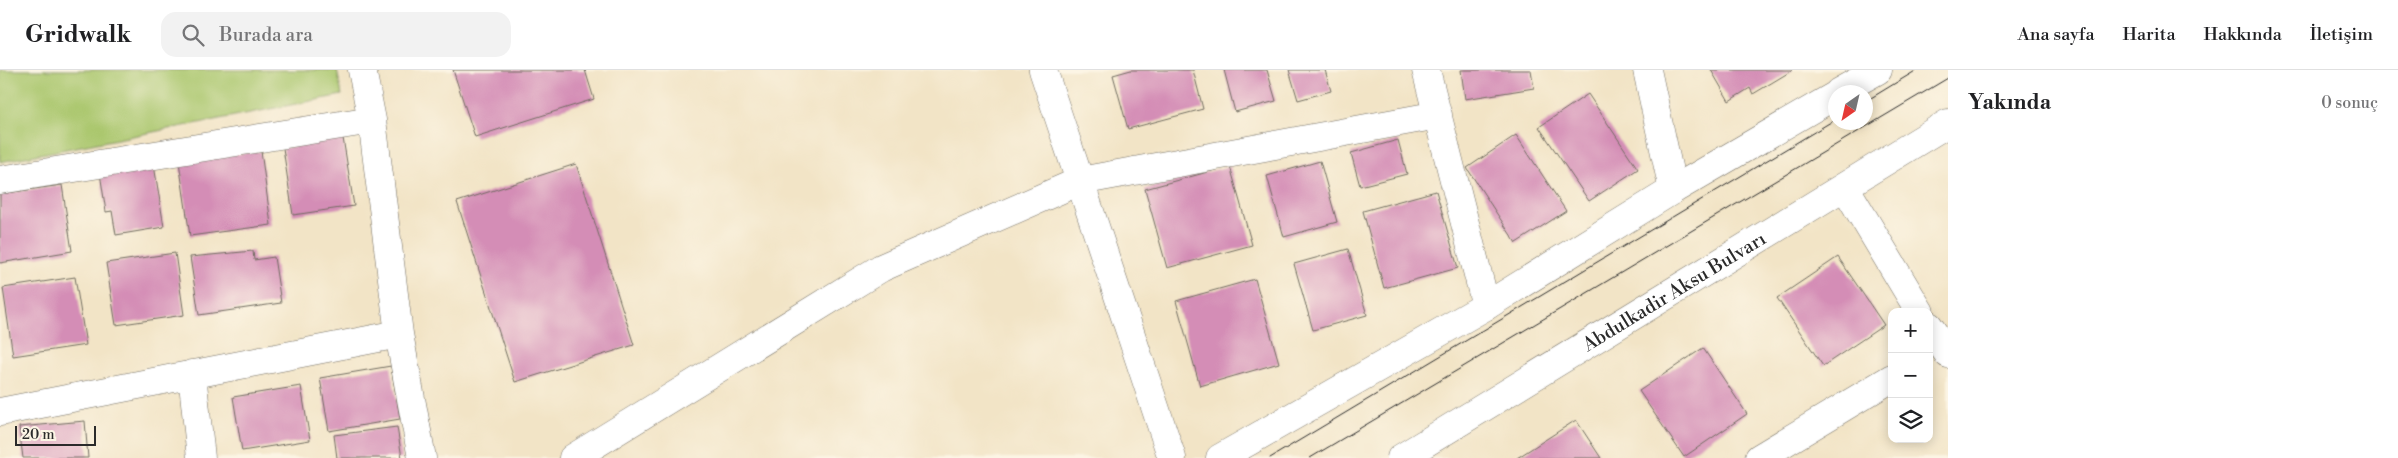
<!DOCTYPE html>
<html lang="tr">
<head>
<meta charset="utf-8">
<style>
  body { margin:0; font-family:"Libre Bodoni",serif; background:#f2f2f2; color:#202124 }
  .controls { position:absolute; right:15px; bottom:15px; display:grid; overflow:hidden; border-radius:10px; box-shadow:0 2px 12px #0003 }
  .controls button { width:45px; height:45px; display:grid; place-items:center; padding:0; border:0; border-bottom:1px solid #e0e0e0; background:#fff; color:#202124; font:25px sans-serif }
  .compass { position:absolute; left:1828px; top:15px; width:45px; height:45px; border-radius:50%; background:#fff; box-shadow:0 2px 12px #0003; rotate:214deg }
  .scale { position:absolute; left:15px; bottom:12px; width:81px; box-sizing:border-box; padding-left:5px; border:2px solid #2b2b2b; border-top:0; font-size:14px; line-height:18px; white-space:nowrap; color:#2b2b2b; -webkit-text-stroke:4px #fcf5e5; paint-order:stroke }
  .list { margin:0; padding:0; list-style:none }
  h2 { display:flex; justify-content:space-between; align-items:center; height:65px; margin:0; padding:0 20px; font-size:21px }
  h2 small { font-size:16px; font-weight:400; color:#757577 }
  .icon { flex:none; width:28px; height:28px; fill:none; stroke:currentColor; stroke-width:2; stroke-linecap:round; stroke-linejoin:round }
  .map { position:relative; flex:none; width:1948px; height:388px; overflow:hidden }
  header { display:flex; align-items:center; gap:30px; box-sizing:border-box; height:70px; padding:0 25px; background:#fff; border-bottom:1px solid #e0e0e0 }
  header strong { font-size:24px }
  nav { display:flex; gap:28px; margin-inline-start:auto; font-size:18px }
  .search { width:350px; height:45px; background:#f2f2f2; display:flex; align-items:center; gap:12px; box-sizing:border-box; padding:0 18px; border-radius:15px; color:#757577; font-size:19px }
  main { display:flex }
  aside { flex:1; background:#fff }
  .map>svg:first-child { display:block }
</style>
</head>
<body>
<header>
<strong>Gridwalk</strong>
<div class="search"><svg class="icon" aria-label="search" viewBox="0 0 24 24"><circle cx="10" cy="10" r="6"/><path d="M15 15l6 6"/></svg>Burada ara</div>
<nav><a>Ana sayfa</a><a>Harita</a><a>Hakkında</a><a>İletişim</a></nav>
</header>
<main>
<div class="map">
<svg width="1948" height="388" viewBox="0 0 1948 388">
  <rect width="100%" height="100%" fill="#fcf5e5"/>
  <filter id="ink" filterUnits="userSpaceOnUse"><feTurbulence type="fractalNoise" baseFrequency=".02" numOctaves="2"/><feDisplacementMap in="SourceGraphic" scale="10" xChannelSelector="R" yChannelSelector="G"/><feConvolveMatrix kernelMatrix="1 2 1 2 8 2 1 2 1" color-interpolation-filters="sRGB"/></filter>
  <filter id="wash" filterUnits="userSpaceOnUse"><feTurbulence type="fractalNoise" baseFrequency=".0096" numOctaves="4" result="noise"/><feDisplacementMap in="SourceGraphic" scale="20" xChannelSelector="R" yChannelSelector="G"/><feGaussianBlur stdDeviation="1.12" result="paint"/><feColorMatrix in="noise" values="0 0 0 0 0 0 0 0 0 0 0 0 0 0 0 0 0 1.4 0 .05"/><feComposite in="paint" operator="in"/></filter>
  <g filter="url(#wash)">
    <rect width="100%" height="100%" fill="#f2e4c6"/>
    <path fill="#abc76e" stroke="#6b794c" d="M0 0H337L342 25 0 92Z"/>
    <g id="blocks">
      <path fill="#d48db6" d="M453 0H585L594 29 475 67Z
        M1131 0H1193L1203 39 1128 59 1113 5Z
        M1224 0H1267L1276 31 1235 42Z
        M1289 0H1325L1331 21 1298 30Z
        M1461 0H1531L1534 18 1465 29Z
        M1711 0H1793L1753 24 1750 18 1729 31Z
        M1588 24 1638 99 1589 131 1539 57Z
        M1516 65 1566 141 1516 173 1467 98Z
        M343 68 354 136 293 145 283 78Z
        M1398 70 1407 104 1360 116 1351 83Z
        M261 81 271 155 190 166 179 92Z
        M1320 91 1337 152 1284 167 1267 106Z
        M576 94 634 275 515 312 457 132Z
        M154 95 164 157 116 165 112 141 106 142 100 103Z
        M1230 96 1252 175 1167 198 1145 119Z
        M62 115 72 181 0 193V124Z
        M1436 121 1458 198 1384 218 1363 141Z
        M1348 179 1367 245 1313 260 1294 194Z
        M253 181 254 190 274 187 281 233 199 245 190 187Z
        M175 183 184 245 116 255 106 193Z
        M1838 187 1884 255 1823 296 1777 228Z
        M75 207 86 275 13 286 3 218Z
        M1255 209 1279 293 1200 316 1176 231Z
        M1703 278 1747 344 1684 387 1639 321Z
        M391 296 400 349 329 361 320 308Z
        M301 316 310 370 242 381 233 327Z
        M1576 350 1601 388H1517Z
        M85 351 88 388H23L19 357Z
        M397 357 402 388H337L334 365Z"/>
    </g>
  </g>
  <g filter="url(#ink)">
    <use href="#blocks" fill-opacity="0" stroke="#716c61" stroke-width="1"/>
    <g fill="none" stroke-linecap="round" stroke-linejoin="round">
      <g stroke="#716c61" stroke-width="29">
        <path id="minor" d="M362 0 372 50 399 264 422 388
          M1043 0 1172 388
          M1426 0 1486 236
          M1647 0 1673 120
          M0 110 372 50
          M1845 117 1920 242
          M1929 256 1948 284
          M192 304 201 388
          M0 342 399 264
          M573 388 881 198 1080 111 1438 45
          M1759 388 1892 308"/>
      </g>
      <g stroke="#716c61" stroke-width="29">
        <g id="primary">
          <path d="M1839 22 1878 0"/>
          <path d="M1220 388 1486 236 1673 120 1836 25"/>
          <path id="s1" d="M1401 388 1948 53"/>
        </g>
      </g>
      <use href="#minor" stroke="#fff" stroke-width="28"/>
      <use href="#primary" stroke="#fff" stroke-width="28"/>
      <path stroke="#2b2b2b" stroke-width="1" d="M1866 31 1917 0
        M1270 388 1836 49
        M1310 388 1948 8"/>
    </g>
  </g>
  <g text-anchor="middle" stroke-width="4" stroke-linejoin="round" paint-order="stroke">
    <g font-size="19" fill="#2b2b2b" stroke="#fcf5e5">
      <text dy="7" stroke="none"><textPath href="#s1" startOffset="320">Abdulkadir Aksu Bulvarı</textPath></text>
    </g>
  </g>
</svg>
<div class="controls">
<button>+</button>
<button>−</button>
<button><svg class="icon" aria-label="layers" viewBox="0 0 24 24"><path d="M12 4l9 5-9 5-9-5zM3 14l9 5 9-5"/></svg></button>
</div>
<svg class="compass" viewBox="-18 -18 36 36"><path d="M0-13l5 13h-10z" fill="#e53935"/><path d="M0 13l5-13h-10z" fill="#757577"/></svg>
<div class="scale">20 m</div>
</div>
<aside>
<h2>Yakında<small>0 sonuç</small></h2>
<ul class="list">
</ul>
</aside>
</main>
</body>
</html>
